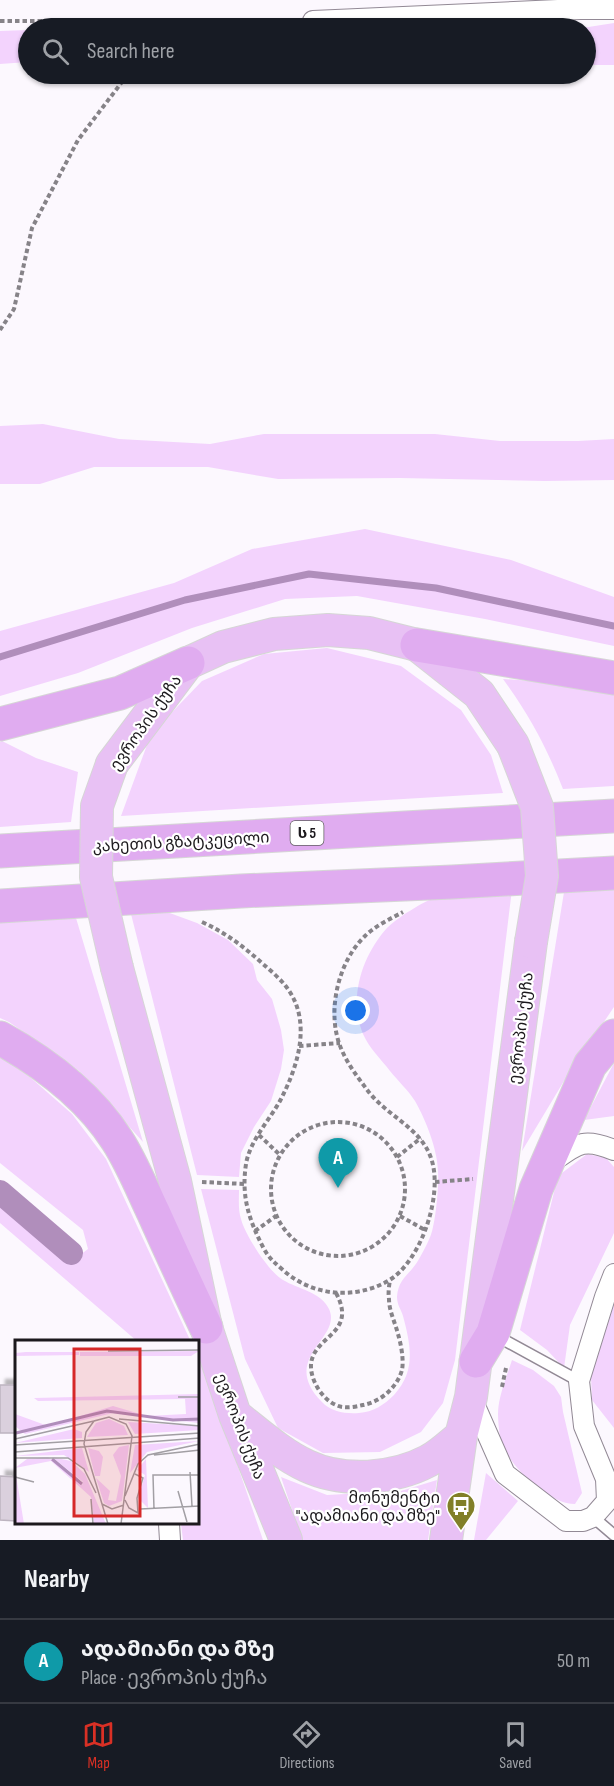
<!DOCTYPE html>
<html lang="en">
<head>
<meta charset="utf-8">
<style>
  body { margin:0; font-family:"Sofia Sans Condensed","Noto Sans Georgian",sans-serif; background:#20242c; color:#f1f3f6 }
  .you { position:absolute; left:356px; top:1011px; width:21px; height:21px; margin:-15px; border:4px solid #fff; border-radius:50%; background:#1a73e8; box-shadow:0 0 0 9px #1a73e833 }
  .badge { display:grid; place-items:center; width:39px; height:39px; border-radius:50%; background:#d93025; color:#fff; font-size:20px; font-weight:700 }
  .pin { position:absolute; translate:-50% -50px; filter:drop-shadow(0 2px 3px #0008) }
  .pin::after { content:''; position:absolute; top:32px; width:21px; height:18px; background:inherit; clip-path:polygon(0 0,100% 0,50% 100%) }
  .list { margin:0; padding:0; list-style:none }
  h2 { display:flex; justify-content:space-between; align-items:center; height:78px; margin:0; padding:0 24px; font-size:26px }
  h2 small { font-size:20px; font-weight:400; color:#9ea1a6 }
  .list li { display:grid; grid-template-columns:39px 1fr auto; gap:18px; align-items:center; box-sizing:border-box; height:84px; padding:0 24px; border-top:2px solid #363941 }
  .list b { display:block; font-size:22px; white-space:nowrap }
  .list p { margin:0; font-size:20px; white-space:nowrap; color:#9ea1a6 }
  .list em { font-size:20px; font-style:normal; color:#9ea1a6 }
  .icon { flex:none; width:33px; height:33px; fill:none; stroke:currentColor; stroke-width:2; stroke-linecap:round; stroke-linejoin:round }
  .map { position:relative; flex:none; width:614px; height:1540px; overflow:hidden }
  .search { position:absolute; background:#171b24; box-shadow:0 2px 4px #0004; left:18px; right:18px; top:18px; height:66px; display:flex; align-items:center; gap:15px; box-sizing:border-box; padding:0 21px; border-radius:33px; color:#9ea1a6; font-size:22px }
  .sheet { height:162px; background:#171b24 }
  nav { display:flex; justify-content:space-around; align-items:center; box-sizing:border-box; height:84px; border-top:2px solid #363941; background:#171b24; font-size:16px; color:#9ea1a6 }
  nav a { display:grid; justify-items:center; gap:3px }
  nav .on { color:#d93025 }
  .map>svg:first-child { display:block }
</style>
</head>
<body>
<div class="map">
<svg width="614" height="1540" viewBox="0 0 614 1540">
  <defs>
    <filter id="shadow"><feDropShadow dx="5.5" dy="-5.5" stdDeviation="1.5" flood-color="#0004"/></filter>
  </defs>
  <rect width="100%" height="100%" fill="#fcf8fe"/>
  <path fill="#f3d3fd" d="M614 23V65H586V28H582Z
    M28 30V62L0 64V31Z
    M43 424 119 439 210 444 264 434H435L500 441H578L614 439V480L545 481 400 478 278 479 208 467H94L40 484H0V426Z
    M365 529 511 560 614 597V646L485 619 357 596 285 599 192 628 78 673 0 696V631L174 583 252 549Z
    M327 648 401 666 461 710 491 755 503 793 121 816 151 734 202 681 264 654Z
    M503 679 614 687V786L563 789C546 746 530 716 503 679Z
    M2 741 36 758 78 772 71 822 0 827V742Z
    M614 883V1007L564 1081 522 1151 565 886Z
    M512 889 455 1360 443 1403 421 1432 380 1452 323 1453 278 1428 245 1359 201 1189 239 1190C239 1199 238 1210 241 1219 245 1235 269 1272 283 1280 298 1289 321 1292 329 1309 343 1339 278 1357 322 1402 331 1412 346 1414 359 1413 373 1412 384 1405 394 1395 416 1371 411 1346 403 1316 401 1309 397 1305 397 1297 398 1278 411 1274 419 1259 424 1250 431 1238 433 1227 436 1216 439 1185 438 1172 438 1151 426 1120 415 1101 408 1090 398 1081 390 1071 381 1059 369 1048 363 1034 348 998 362 956 387 928 398 917 423 902 438 896 450 890 496 890 512 889Z
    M167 912 197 923 228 940 253 964 257 980 272 999 281 1030 284 1050 281 1069 271 1101 254 1127 241 1153 239 1177 197 1175 131 914Z
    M76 918 143 1142 79 1071 9 1022 0 1018V922Z
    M0 1056 31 1078 72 1114 106 1159 191 1342H138L0 1223V1201L72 1261 88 1249 83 1230 0 1163Z
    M614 1063V1116L584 1120Z
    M587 1154 606 1158 614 1167V1233L570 1325 564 1368 547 1350 520 1330 558 1176Z
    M614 1304V1428L592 1400 591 1377Z
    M198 1358 209 1382 263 1540H183L181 1524H198Z
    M512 1360 533 1370 554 1386 561 1397 563 1412 582 1493 575 1504C548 1504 506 1464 500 1437 499 1430 498 1421 498 1414 498 1397 507 1376 512 1360Z
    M486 1473 518 1501 486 1540H474Z
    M281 1477 327 1495 401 1491 437 1480 428 1540H302Z"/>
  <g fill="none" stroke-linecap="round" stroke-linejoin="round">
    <path stroke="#b08ebb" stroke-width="7" d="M0 657 185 600 309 574 436 588 614 626"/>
    <path stroke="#b08ebb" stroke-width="24" d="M0 1192 71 1253"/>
  </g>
  <path fill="#dad0dd" stroke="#bdb4c0" stroke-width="1.5" filter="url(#shadow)" d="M0 1385H16V1433H0Z
    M0 1476 16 1477V1521L0 1520Z"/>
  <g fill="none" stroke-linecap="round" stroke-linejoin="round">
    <g stroke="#928995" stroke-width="13">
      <path id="service" d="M495 1335 579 1381
        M593 1517 614 1535"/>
    </g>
    <g stroke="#928995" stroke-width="22">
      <path id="minor" d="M313 21 580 9H614
        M552 1162C577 1144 583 1137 614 1150
        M471 1397 505 1474 566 1521H583L593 1517 607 1501 606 1479 584 1426 579 1381 605 1297 614 1274
        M169 1524 170 1540"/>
    </g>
    <g stroke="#d6d6d6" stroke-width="34">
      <path id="primary" d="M112 764 188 663 223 647 274 634 328 630 369 633 417 645 479 694 513 745
        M117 968 175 1181 206 1327 235 1415 286 1540
        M236 1416C258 1433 281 1454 307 1466 343 1483 394 1479 428 1461 440 1455 451 1444 461 1436
        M446 1540 461 1436 471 1397 531 942"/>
    </g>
    <g stroke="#d6d6d6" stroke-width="35">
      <path id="trunk" d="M417 645 614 678
        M0 724 120 693 188 663
        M0 851 614 816
        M0 906 241 891 452 882 614 873
        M0 1038C45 1063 89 1096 117 1140 132 1163 142 1189 154 1214 171 1252 188 1289 206 1327
        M476 1361 493 1333 536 1189 590 1065 614 1036"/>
    </g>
    <path stroke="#868388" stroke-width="4" stroke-dasharray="4.5 3" stroke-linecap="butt" d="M0 21H294
      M162 28 167 21
      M0 330 14 309 32 228 78 140 128 74
      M202 922C226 933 243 946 263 964 270 970 278 977 284 984 313 1018 299 1064 281 1099 270 1120 250 1140 246 1164 241 1197 249 1220 264 1249 269 1258 275 1263 283 1270 312 1296 354 1300 388 1281 421 1262 444 1194 431 1158 420 1127 388 1117 368 1091 356 1075 342 1057 337 1036 329 1003 340 960 365 936 375 926 390 919 403 912
      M299 1046 340 1043
      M271 1189a67 67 0 1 1 134 0a67 67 0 1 1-134 0Z
      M259 1135 279 1154
      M397 1157 421 1138
      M202 1182 245 1184
      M435 1182 473 1179
      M400 1216 425 1230
      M255 1231 276 1216
      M336 1293C358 1334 314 1335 311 1364 310 1380 322 1399 336 1405 344 1409 355 1407 363 1405 380 1402 397 1388 402 1370 404 1360 401 1344 398 1334 395 1322 389 1311 389 1299 388 1293 389 1286 390 1280
      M502 1387 506 1368"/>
    <use href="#service" stroke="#fff" stroke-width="10"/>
    <use href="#minor" stroke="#fff" stroke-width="20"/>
    <use href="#primary" stroke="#e8c1f4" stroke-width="32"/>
    <use href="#trunk" stroke="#e0acf0" stroke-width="33"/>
    <g stroke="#d6d6d6" stroke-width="34" stroke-linecap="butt">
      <path id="primary-bridge" d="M513 745 537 807 542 876 531 942
        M112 764 97 806 96 877 117 968"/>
    </g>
    <use href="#primary-bridge" stroke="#e8c1f4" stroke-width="32"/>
  </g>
  <defs>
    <g id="bus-pin" transform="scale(1.5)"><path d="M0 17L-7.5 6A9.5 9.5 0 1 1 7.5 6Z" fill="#817f28" stroke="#fff"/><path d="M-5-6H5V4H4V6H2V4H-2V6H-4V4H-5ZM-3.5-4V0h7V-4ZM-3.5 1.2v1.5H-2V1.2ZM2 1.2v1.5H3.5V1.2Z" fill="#fff"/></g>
  </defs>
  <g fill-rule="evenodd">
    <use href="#bus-pin" x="461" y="1506"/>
  </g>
  <g text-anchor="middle" stroke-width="4.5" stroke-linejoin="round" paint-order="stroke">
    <rect fill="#fff" stroke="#605e61" stroke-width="1.5" x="290.5" y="821" width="33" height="24" rx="4.5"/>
    <g font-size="15" font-weight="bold" fill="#1c191d">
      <text x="307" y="838">ს 5</text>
    </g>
    <g font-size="16" fill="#1c191d" stroke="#fff">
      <text transform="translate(145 722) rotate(-55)" y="6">ევროპის ქუჩა</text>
      <text transform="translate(181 841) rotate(-3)" y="6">კახეთის გზატკეცილი</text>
      <text transform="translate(520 1028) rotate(-83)" y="6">ევროპის ქუჩა</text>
      <text transform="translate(241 1426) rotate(69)" y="6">ევროპის ქუჩა</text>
    </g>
    <g font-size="16" fill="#1c191d" stroke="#fff" text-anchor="end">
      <text x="440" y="1503">მონუმენტი<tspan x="440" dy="18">"ადამიანი და მზე"</tspan></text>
    </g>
  </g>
  <g transform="translate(15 1340)">
    <rect width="184" height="184" fill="#fcf8fe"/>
    <path d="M184 11 176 16H65V12ZM11 12H64V15L0 16V13ZM184 54V83L98 73 10 94 0 86V74L33 86 98 66 132 76 171 74 170 59 23 61 19 58ZM94 79 109 86 113 95 72 97 81 83ZM113 82 184 86V90L120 94ZM59 89 67 92V98L0 103ZM184 101 132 112 115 133 120 105ZM114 105 107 161 94 166 89 163 81 138 95 151 93 160 101 161 106 136 98 115 104 107ZM67 108 74 132 49 115 0 116ZM73 108 84 111 88 117 85 136H80ZM33 117 67 145 68 142 37 117 56 121 70 134 91 184H79L76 157 36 121 0 128 12 119ZM131 119 133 168 123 158 130 135 122 130ZM0 135H1L9 184H0Z" fill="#f3d3fd"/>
    <path fill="none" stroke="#b08ebb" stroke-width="3" d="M1 93 92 71 158 80 185 79M37 119 67 144"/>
    <path fill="none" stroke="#a29fa4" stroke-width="1.5" d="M93 11 185 10M163 57H185M104 79 185 86M0 99 79 81M0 105 185 93M0 112 185 98M139 115 185 110M0 118H53L69 129 81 153M175 132 177 166M0 137 19 142M163 151 172 182M110 156 123 124 133 115 185 104M76 159 78 184M110 160 114 168 123 173 122 158 128 138 120 134M87 164 97 169 109 165M125 169 185 166M139 169 138 135H185M93 184 69 104 71 92 79 81 94 77 111 84 117 96 106 184"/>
    <path fill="#d62828" fill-opacity="0.15" stroke="#d62828" stroke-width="3" d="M59 9H125V176H59Z"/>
    <rect width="184" height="184" fill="none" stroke="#1c191d" stroke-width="3"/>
  </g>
</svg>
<div class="you"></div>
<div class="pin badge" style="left:338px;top:1188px;background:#0f9aa8">A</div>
<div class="search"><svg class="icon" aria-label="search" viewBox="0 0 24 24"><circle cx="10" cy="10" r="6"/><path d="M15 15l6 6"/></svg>Search here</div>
</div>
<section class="sheet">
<h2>Nearby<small></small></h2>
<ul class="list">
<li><span class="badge" style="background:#0f9aa8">A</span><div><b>ადამიანი და მზე</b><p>Place · ევროპის ქუჩა</p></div><em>50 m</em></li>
</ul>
</section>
<nav>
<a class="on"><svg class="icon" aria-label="map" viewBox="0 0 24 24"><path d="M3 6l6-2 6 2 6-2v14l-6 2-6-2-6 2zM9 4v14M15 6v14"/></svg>Map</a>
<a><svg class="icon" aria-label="directions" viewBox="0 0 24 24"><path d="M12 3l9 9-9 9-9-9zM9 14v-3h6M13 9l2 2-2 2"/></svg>Directions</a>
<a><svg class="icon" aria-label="saved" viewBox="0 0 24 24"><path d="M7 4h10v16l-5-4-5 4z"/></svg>Saved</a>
</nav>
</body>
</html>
